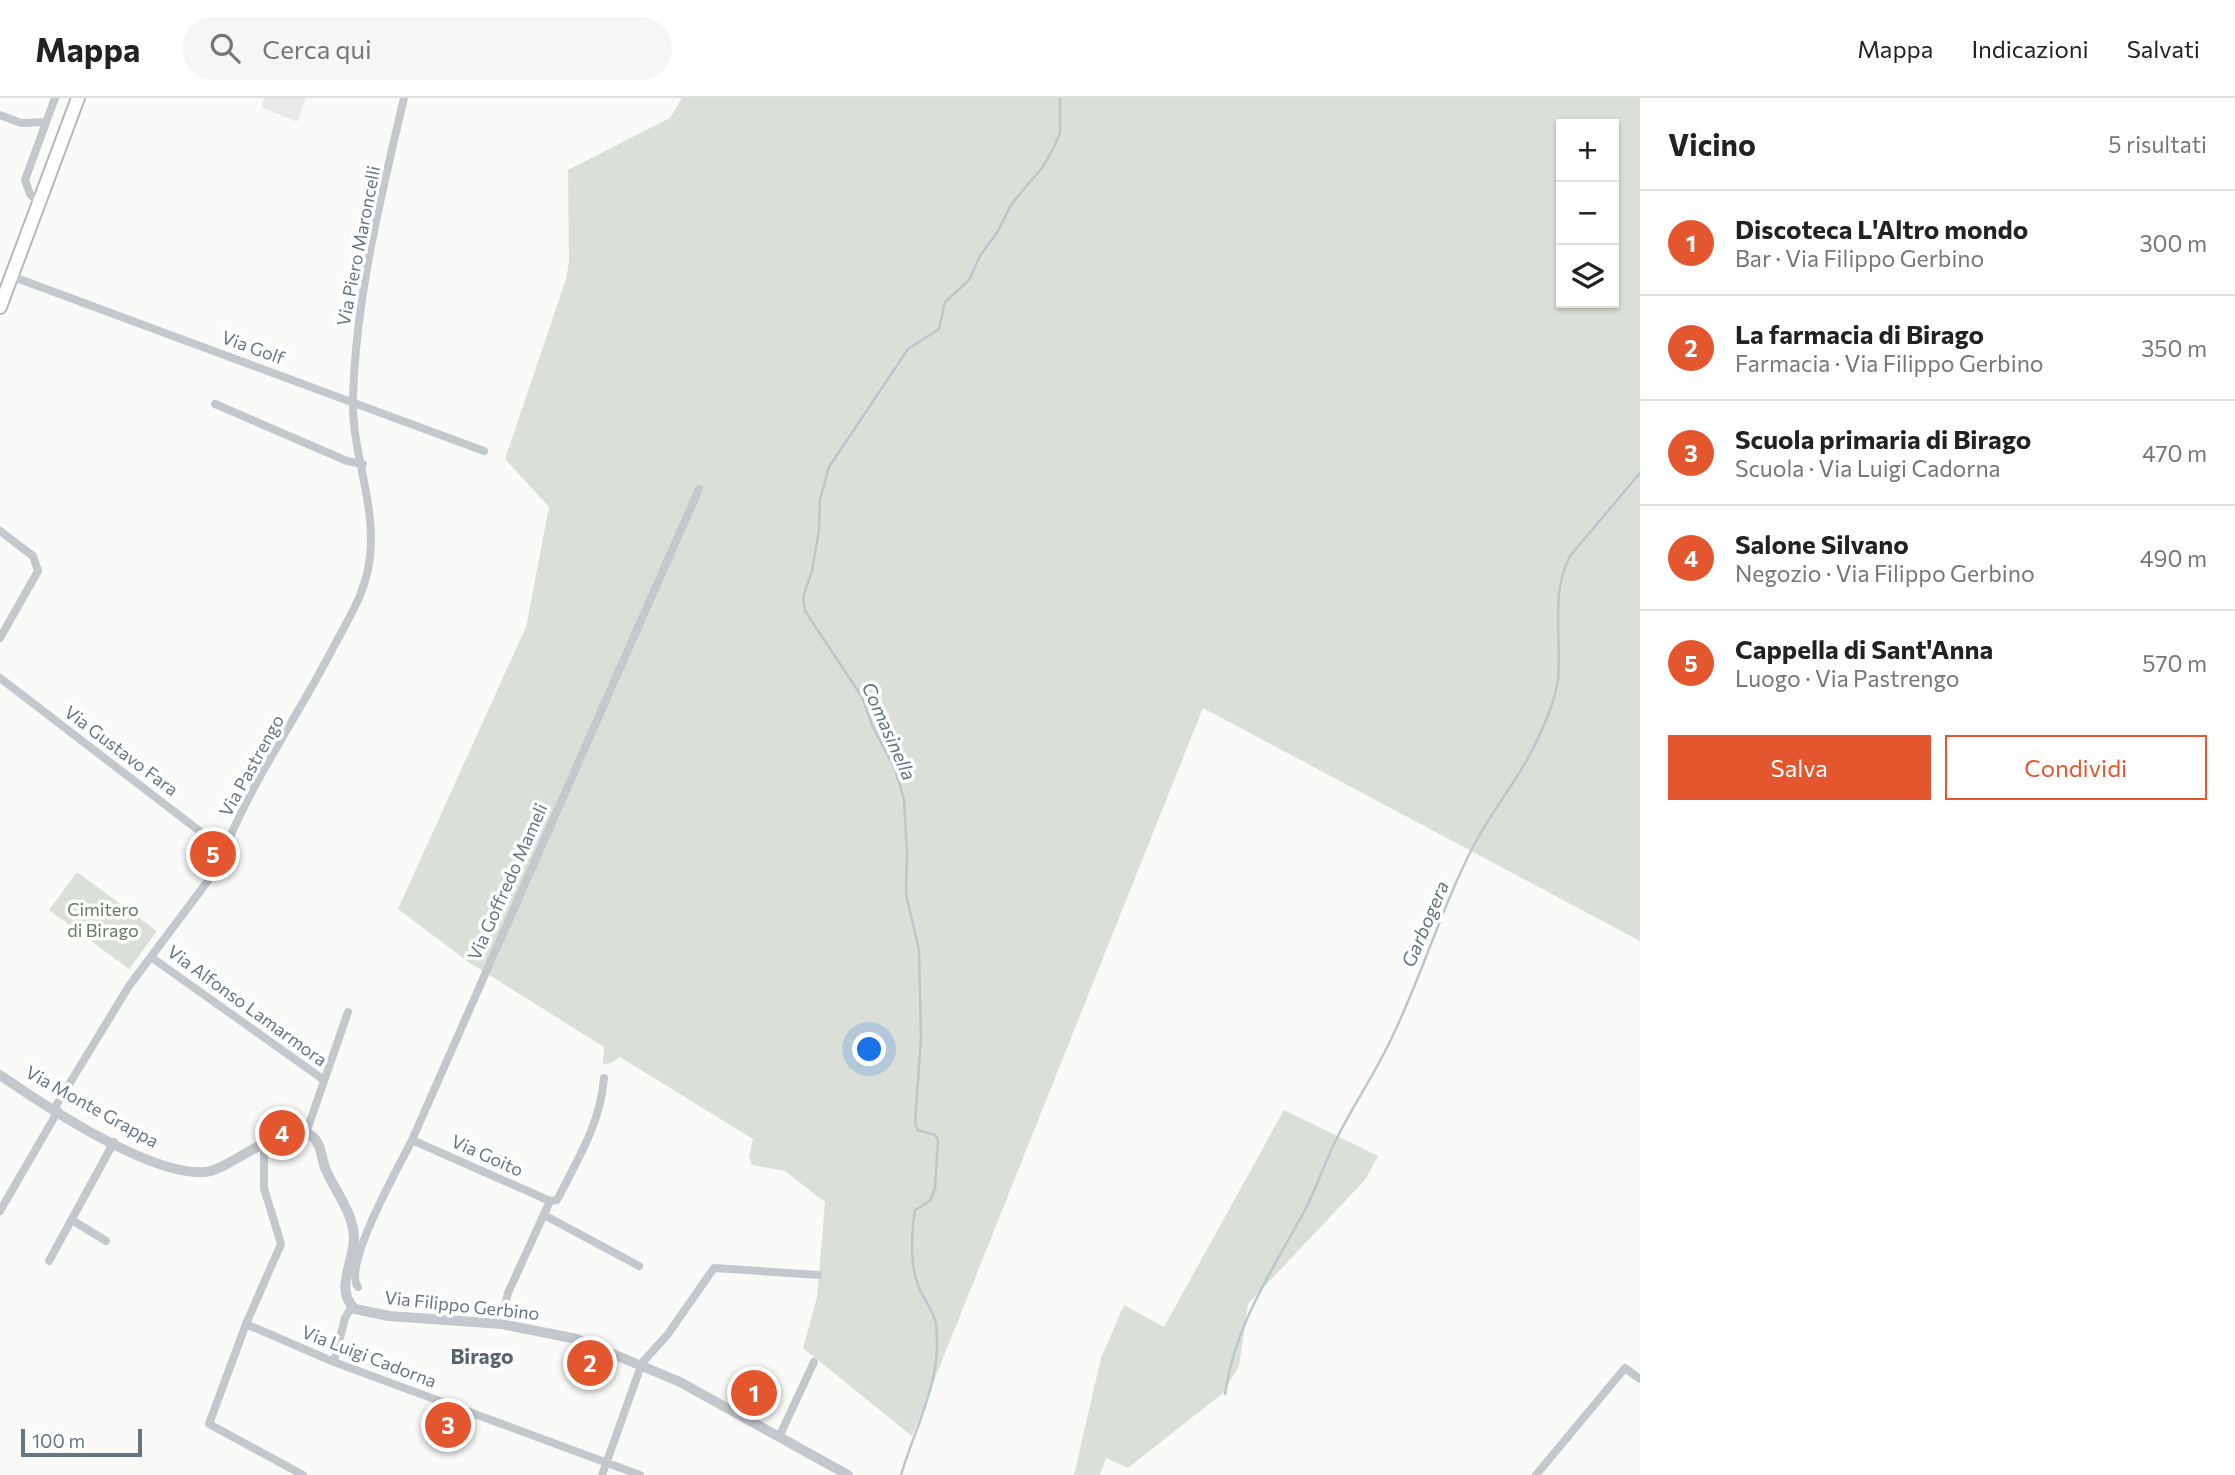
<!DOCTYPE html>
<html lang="it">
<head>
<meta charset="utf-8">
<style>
  body { margin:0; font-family:Commissioner,sans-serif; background:#f6f6f6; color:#222 }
  .controls { position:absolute; right:21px; top:21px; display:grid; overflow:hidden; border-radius:0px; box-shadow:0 2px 5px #0004 }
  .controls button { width:63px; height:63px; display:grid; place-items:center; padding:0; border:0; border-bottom:2px solid #e0e0e0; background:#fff; color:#222; font:35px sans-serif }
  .scale { position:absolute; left:21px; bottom:18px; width:121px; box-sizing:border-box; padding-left:7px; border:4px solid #657683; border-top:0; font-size:19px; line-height:24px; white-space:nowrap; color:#657683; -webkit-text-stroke:5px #fff; paint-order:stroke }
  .you { position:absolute; left:870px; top:952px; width:24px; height:24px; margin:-18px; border:5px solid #fff; border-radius:50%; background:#1a73e8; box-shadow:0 0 0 10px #1a73e833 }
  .badge { display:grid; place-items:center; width:46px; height:46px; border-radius:50%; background:#e4572e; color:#fff; font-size:23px; font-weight:700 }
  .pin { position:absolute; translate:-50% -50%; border:4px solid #fff; box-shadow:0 2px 7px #0006 }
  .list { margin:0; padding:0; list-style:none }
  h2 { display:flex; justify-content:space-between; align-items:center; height:91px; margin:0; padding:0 28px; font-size:30px }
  h2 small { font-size:23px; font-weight:400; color:#767676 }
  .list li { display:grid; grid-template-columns:46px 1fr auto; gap:21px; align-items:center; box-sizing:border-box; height:105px; padding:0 28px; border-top:2px solid #e0e0e0 }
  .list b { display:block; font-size:26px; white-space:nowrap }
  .list p { margin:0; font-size:23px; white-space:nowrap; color:#767676 }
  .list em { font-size:23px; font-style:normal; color:#767676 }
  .actions { display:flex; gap:14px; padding:21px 28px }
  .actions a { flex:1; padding:16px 0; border:2px solid #e4572e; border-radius:0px; text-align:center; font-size:24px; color:#e4572e }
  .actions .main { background:#e4572e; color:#fff }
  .icon { flex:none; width:38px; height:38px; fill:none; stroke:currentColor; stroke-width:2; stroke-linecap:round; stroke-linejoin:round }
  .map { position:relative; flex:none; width:1640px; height:1377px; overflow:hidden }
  header { display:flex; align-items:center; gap:42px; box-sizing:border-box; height:98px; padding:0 35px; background:#fff; border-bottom:2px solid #e0e0e0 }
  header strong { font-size:33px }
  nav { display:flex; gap:38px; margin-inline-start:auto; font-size:24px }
  .search { width:490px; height:63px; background:#f6f6f6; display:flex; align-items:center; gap:18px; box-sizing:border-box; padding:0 24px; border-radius:38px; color:#767676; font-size:26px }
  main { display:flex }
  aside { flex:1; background:#fff }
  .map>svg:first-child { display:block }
</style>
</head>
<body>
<header>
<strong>Mappa</strong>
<div class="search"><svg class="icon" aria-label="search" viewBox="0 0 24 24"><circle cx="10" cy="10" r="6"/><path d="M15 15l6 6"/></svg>Cerca qui</div>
<nav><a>Mappa</a><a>Indicazioni</a><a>Salvati</a></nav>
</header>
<main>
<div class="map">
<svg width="1640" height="1377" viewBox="0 0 1640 1377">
  <rect width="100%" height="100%" fill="#fafaf8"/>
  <path fill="#e8e9e9" d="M264 0H306L297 24 261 9Z"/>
  <path fill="#dadfd7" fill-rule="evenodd" d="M682 0H1640V843L1203 610 912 1338 803 1250 817 1199 825 1104 785 1073 752 1067 749 1058 753 1041 620 959 611 965 603 966 604 949 470 865 398 811 526 529 549 409 505 361 566 181 569 164 568 72 670 20ZM1561 26H1614V205H1561Z
    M77 774 157 833 129 871 49 812Z
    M1284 1012 1378 1058 1365 1082 1248 1206 1239 1268 1223 1295 1128 1370 1106 1360 1100 1377H1074L1101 1260 1124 1207 1164 1229Z"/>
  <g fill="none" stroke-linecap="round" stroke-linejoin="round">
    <path stroke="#bbc7cb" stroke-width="2.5" d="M1225 1296C1235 1226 1272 1173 1305 1112 1317 1089 1325 1063 1337 1040 1354 1005 1377 973 1393 937 1423 875 1442 808 1474 747 1494 709 1522 677 1539 638 1547 620 1555 602 1558 582 1562 541 1550 495 1570 458L1640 375
      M901 1377C916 1326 943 1282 936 1226 934 1213 925 1203 920 1192 909 1168 911 1138 915 1112L930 1103 935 1090 938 1042 935 1037 918 1032 915 1025 921 940 919 852 906 796 907 755 904 701 895 671 872 627 862 599 805 513 803 499 812 473 819 432 820 401 829 369 908 251 939 231 945 204 969 182 980 158 998 133 1012 105 1042 70 1054 49 1060 35V0"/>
    <g stroke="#b3babf" stroke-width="16">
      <path id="secondary" d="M0 209 78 0"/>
    </g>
    <path stroke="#c3c8cc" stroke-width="8" d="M0 17 21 25 46 24
      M39 105 30 96 25 82 55 0
      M11 178 484 353
      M215 306 347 363 363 366
      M0 433 33 458 38 473 0 540
      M0 580 223 751
      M151 859 324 982
      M54 1011 129 888 219 768C245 691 297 621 334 548 347 524 363 498 368 471 380 413 352 360 353 303 355 202 381 98 404 0
      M306 1035 348 914
      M412 1042 550 1103
      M264 1045V1090L281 1146 246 1226 209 1326 303 1377
      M550 1103 557 1102C577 1063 601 1024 604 980
      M0 1113 58 1013
      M544 1117 639 1168
      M72 1122 106 1143
      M49 1163 114 1044
      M358 1189C342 1167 400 1067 412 1042L699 391
      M246 1226 334 1264 640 1377
      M501 1226 508 1195 550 1103
      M334 1264 345 1220 352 1208
      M779 1339 814 1264
      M602 1377 642 1265 668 1236 714 1170 818 1177
      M1536 1377 1625 1270 1640 1281"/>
    <path stroke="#c3c8cc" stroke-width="10" d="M0 977C45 1008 150 1078 205 1074 233 1071 285 1019 312 1038 322 1046 321 1061 326 1072 336 1095 353 1114 354 1140 354 1164 334 1192 355 1211L389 1218 501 1226 577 1241 680 1284 848 1377"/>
    <use href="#secondary" stroke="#fff" stroke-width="12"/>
  </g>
  <g text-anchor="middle" stroke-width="7" stroke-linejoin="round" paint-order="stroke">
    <g font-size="18" fill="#657683" stroke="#fff">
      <text transform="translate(359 148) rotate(-79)" y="6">Via Piero Maroncelli</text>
      <text transform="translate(253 250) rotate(20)" y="6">Via Golf</text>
      <text transform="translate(121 653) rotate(37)" y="6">Via Gustavo Fara</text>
      <text transform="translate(252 668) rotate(-61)" y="6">Via Pastrengo</text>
      <text transform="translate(508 784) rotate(-66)" y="6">Via Goffredo Mameli</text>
      <text transform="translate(247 908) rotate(36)" y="6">Via Alfonso Lamarmora</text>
      <text transform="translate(92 1009) rotate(29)" y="6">Via Monte Grappa</text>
      <text transform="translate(487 1058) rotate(24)" y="6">Via Goito</text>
      <text transform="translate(462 1208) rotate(6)" y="6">Via Filippo Gerbino</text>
      <text transform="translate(369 1259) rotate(21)" y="6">Via Luigi Cadorna</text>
    </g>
    <g font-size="18" fill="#687a64" stroke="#fff">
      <text x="103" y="818">Cimitero<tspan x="103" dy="21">di Birago</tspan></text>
    </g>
    <g font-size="19" font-style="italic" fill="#60757c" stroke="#fff">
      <text transform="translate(889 633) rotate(66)" y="7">Comasinella</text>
      <text transform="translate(1425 826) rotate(-67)" y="7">Garbogera</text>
    </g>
    <g font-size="21" font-weight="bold" fill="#57646e" stroke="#fff">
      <text x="482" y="1266">Birago</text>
    </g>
  </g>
</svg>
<div class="controls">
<button>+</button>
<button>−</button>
<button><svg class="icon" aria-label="layers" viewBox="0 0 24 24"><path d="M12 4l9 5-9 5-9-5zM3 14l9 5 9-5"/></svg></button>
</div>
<div class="scale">100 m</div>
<div class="you"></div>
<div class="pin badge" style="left:754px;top:1295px">1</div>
<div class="pin badge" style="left:590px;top:1265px">2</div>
<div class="pin badge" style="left:448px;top:1327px">3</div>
<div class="pin badge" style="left:282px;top:1035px">4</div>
<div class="pin badge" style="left:213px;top:756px">5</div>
</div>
<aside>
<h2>Vicino<small>5 risultati</small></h2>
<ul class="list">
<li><span class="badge">1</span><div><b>Discoteca L'Altro mondo</b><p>Bar · Via Filippo Gerbino</p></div><em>300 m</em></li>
<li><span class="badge">2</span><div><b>La farmacia di Birago</b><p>Farmacia · Via Filippo Gerbino</p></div><em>350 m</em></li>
<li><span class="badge">3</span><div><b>Scuola primaria di Birago</b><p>Scuola · Via Luigi Cadorna</p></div><em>470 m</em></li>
<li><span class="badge">4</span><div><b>Salone Silvano</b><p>Negozio · Via Filippo Gerbino</p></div><em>490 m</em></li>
<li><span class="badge">5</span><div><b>Cappella di Sant'Anna</b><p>Luogo · Via Pastrengo</p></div><em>570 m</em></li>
</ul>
<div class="actions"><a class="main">Salva</a><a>Condividi</a></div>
</aside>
</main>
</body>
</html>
